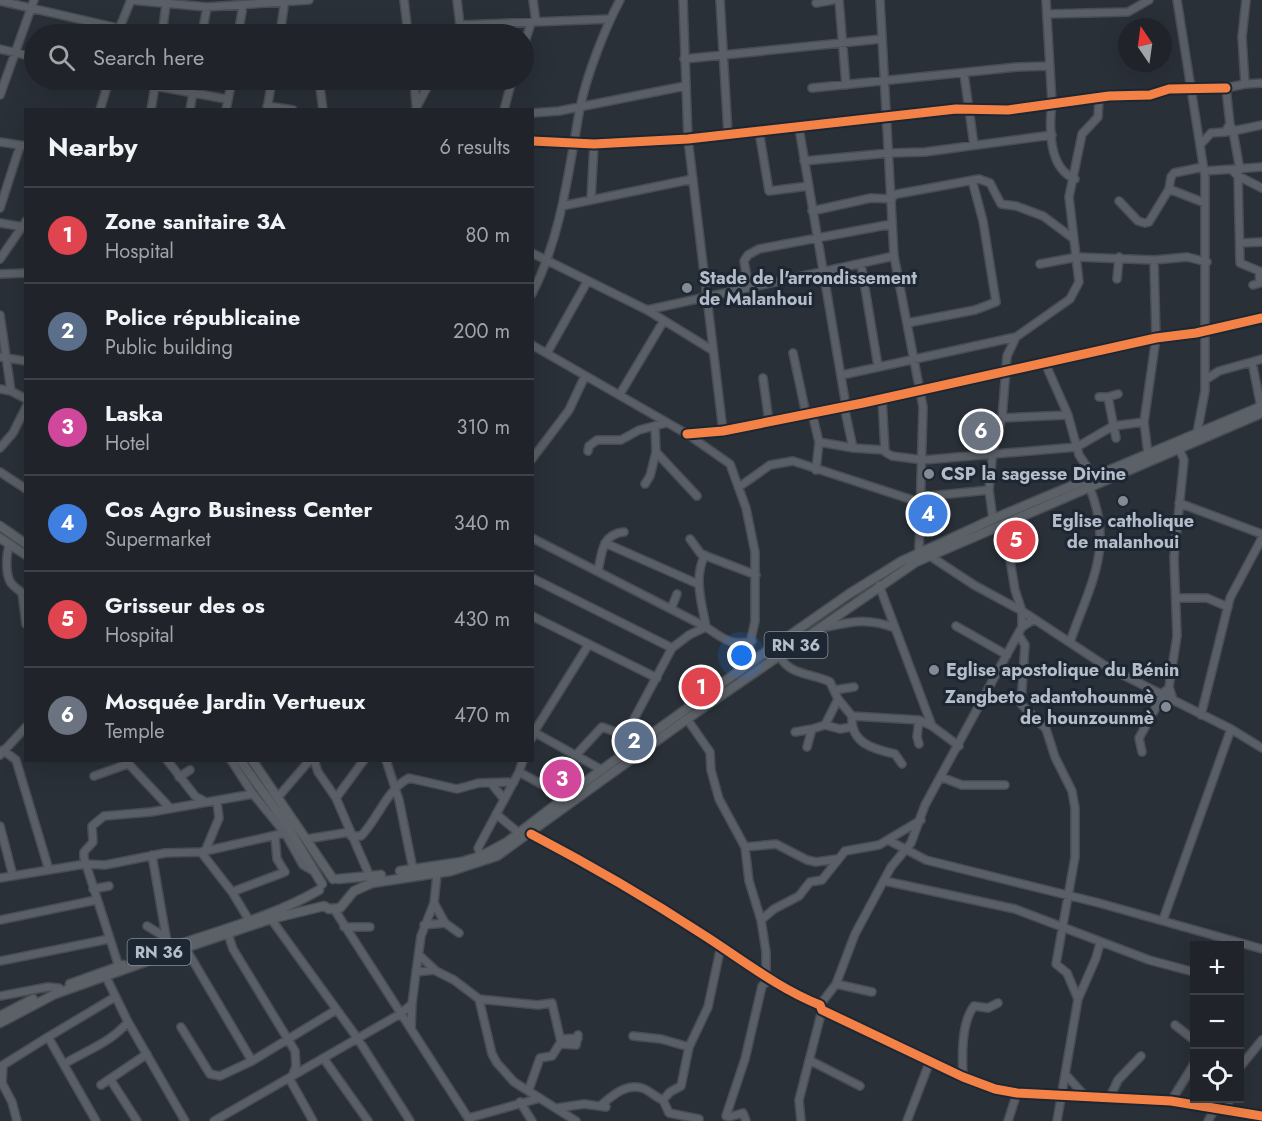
<!DOCTYPE html>
<html lang="en">
<head>
<meta charset="utf-8">
<style>
  body { margin:0; font-family:Jost,sans-serif; background:#2d3036; color:#f1f3f6 }
  .controls { position:absolute; right:18px; bottom:18px; display:grid; overflow:hidden; border-radius:0px; box-shadow:0 6px 24px #0002 }
  .controls button { width:54px; height:54px; display:grid; place-items:center; padding:0; border:0; border-bottom:2px solid #3d4147; background:#20242a; color:#f1f3f6; font:30px sans-serif }
  .compass { position:absolute; left:1118px; top:18px; width:54px; height:54px; border-radius:50%; background:#20242a; box-shadow:0 6px 24px #0002; rotate:347deg }
  .you { position:absolute; left:742px; top:656px; width:21px; height:21px; margin:-15px; border:4px solid #fff; border-radius:50%; background:#1a73e8; box-shadow:0 0 0 9px #1a73e833 }
  .badge { display:grid; place-items:center; width:39px; height:39px; border-radius:50%; background:#b45309; color:#fff; font-size:20px; font-weight:700 }
  .pin { position:absolute; translate:-50% -50%; border:3px solid #fff; box-shadow:0 2px 6px #0006 }
  .list { margin:0; padding:0; list-style:none }
  h2 { display:flex; justify-content:space-between; align-items:center; height:78px; margin:0; padding:0 24px; font-size:26px }
  h2 small { font-size:20px; font-weight:400; color:#a2a4a8 }
  .list li { display:grid; grid-template-columns:39px 1fr auto; gap:18px; align-items:center; box-sizing:border-box; height:96px; padding:0 24px; border-top:2px solid #3d4147 }
  .list b { display:block; font-size:22px; white-space:nowrap }
  .list p { margin:0; font-size:20px; white-space:nowrap; color:#a2a4a8 }
  .list em { font-size:20px; font-style:normal; color:#a2a4a8 }
  .icon { flex:none; width:33px; height:33px; fill:none; stroke:currentColor; stroke-width:2; stroke-linecap:round; stroke-linejoin:round }
  .map { position:relative; flex:none; width:1262px; height:1121px; overflow:hidden }
  .search { position:absolute; background:#20242a; box-shadow:0 6px 24px #0002; left:24px; top:24px; width:510px; height:66px; display:flex; align-items:center; gap:15px; box-sizing:border-box; padding:0 21px; border-radius:33px; color:#a2a4a8; font-size:22px }
  .panel { position:absolute; background:#20242a; box-shadow:0 6px 24px #0002; left:24px; top:108px; width:510px; height:654px; border-radius:0px }
  .map>svg:first-child { display:block }
</style>
</head>
<body>
<div class="map">
<svg width="1262" height="1121" viewBox="0 0 1262 1121">
  <rect width="100%" height="100%" fill="#2a3038"/>
  <g fill="none" stroke-linecap="round" stroke-linejoin="round">
    <g stroke="#484c53" stroke-width="10">
      <path id="minor" d="M130 0 207 7 309 0
        M404 0 408 34
        M533 0 536 22
        M683 0 688 139 723 431
        M720 0 728 134
        M839 0 846 85
        M880 0 894 256 923 407 919 552
        M1046 0 1052 103C1049 127 1048 168 1075 179
        M1177 0 1205 177V391L1197 433
        M0 1 118 28
        M816 3 833 0
        M1047 14 1128 12 1149 0
        M460 25 610 19
        M117 34 131 0
        M162 34 166 5
        M202 34 207 7
        M238 34 243 6
        M280 34 285 0
        M455 34 460 25 457 0
        M524 45 531 23
        M0 49 34 57
        M684 59 881 39
        M964 74 974 145
        M319 80 323 110
        M414 80 416 104
        M1245 84 1262 83
        M155 86 226 99
        M812 88 1017 67 1050 66
        M0 95 34 0
        M267 106 293 110
        M100 110 109 80
        M151 110 156 80
        M190 110 195 80
        M226 110 232 80
        M267 110 272 80
        M415 110 431 80
        M504 110 512 80
        M532 113 559 111 685 86
        M799 128 846 406
        M1232 128 1233 131 1262 125
        M759 131 769 191 809 186
        M1225 132 1233 131 1240 170
        M532 141 594 144 688 139 956 109 1008 110 1109 96 1150 95 1169 89 1226 88
        M0 142 26 146
        M1201 144 1211 133 1225 132 1230 124 1226 88 1245 84 1242 37 1246 0
        M804 161 889 153 925 152 1052 135
        M1205 171 1262 167
        M1233 171 1238 176 1240 263 1259 271
        M1238 176 1262 188
        M1169 189 1205 203
        M892 195 979 179 990 183 1001 204 1016 206 1043 216 1074 239
        M591 200 594 144
        M1119 201 1138 221 1145 223 1149 222 1169 189 1171 177 1174 173 1203 167
        M562 206 693 179
        M0 208 20 146
        M812 211 871 198 892 199
        M0 223 24 227
        M1240 243 1262 242
        M532 253 647 310 712 350
        M0 259 26 221
        M861 264 878 366
        M1040 264 1077 257 1154 260 1187 257 1207 262
        M0 274 26 273
        M1117 279 1119 257
        M1253 285 1260 283 1259 271 1262 272
        M749 288 744 261 748 255 759 249 892 224
        M532 294C562 234 568 173 580 108 586 77 605 28 620 0
        M647 310 894 256
        M0 315 11 391
        M907 323 975 310 996 302 983 221 972 180
        M532 345 687 434 730 464 746 508 755 552V621L745 666
        M547 353 587 282
        M793 353 806 414
        M0 357 26 361
        M1252 362 1261 407
        M1045 363 1068 415 1079 455 1089 470
        M842 375 1016 337
        M763 378 769 422
        M1205 380 1219 371 1262 359
        M0 389 11 391 26 399
        M620 394 663 322
        M1099 397H1108L1116 438
        M1108 397 1118 394
        M882 398 885 452 892 456 923 460 1077 447 1113 426 1144 422 1148 454
        M844 406 853 448 884 450
        M812 413 819 442 853 448
        M1002 418 1068 415
        M1144 422 1156 338 1154 260
        M655 426 656 452
        M687 434 723 431 863 403 1156 338 1196 333 1262 318
        M0 448 13 433 26 407
        M588 451 589 446 597 440H621L639 430 666 423
        M532 459 569 410 585 376
        M816 470 819 442
        M0 472 26 489
        M645 484 650 476 656 452 697 496
        M739 487 770 465 793 461 919 502
        M920 497 989 490
        M1179 503 1262 534
        M993 519 989 490 993 450 1002 418 1007 356 1016 337 1070 299 1079 282 1069 197 1082 134 1098 117 1099 98
        M1004 523 1015 590 1022 611V627
        M532 538 706 627C722 638 732 647 752 641
        M690 539 701 554 756 575
        M605 543 698 584
        M10 544C6 553 5 574 11 583 14 587 19 590 22 593L26 624
        M930 556 974 585 1022 611 1107 667 1231 729 1262 748
        M598 571C602 552 602 534 624 532
        M532 578 672 648
        M879 585 932 726
        M1176 598H1207L1228 607
        M671 609 677 594
        M532 616 657 678
        M956 626 1007 655
        M821 628C851 622 866 617 895 628
        M1018 634 1025 645 1021 704 1046 729 1055 757 1072 791 1075 808V857L1056 964 1067 973 1078 999 1057 1121
        M1070 642C1090 584 1115 548 1089 486
        M780 657C791 676 812 673 830 682L838 699 852 716 919 720 932 726 959 746
        M835 690 854 687
        M1173 700 1169 687 1177 636 1174 557 1184 460 1180 451
        M1201 715 1230 598 1262 538
        M852 716C850 743 873 749 895 754L902 764
        M687 719 710 752 711 770 719 799 745 847 749 881 761 920 766 952V975
        M919 720 917 737 919 744
        M825 725 840 729 851 727
        M532 731 602 770
        M795 732 812 729
        M532 738 534 732 589 644
        M644 742 634 719 672 648 689 635 706 627C702 603 693 578 705 555
        M807 747 812 729 825 725 838 699
        M3 750 16 760 49 870
        M1142 752 1139 738 1165 691
        M0 755 26 727
        M576 755 602 727 616 732 634 726
        M125 760 170 808
        M167 760 195 796 204 801
        M231 760 253 794 285 833 303 865 315 872
        M314 760 318 772 336 798 370 877
        M386 760 399 800 413 869
        M519 772 565 797
        M94 776 128 764
        M179 777 190 770
        M941 777 962 785H1005
        M491 783 504 799
        M278 797 310 760
        M336 798 364 760
        M496 814 519 833
        M0 826 13 876
        M531 834C590 865 647 898 702 934 740 958 777 988 820 1005L822 1010 963 1077 995 1089 1017 1093 1171 1101 1262 1116
        M351 836H361C378 819 387 789 409 778L457 789 479 783 514 782
        M307 839 350 832
        M888 840 926 860 1099 903 1262 949
        M745 847 776 844 807 860 816 862 837 859
        M206 849 219 818 217 801
        M201 852 232 892 249 920
        M152 855 168 948
        M481 856 478 848 519 772 523 760
        M0 878 85 864 105 865 165 853 201 852 285 833
        M885 881 1015 909 1149 960 1194 972
        M93 889 109 886
        M232 892 285 872 277 859 275 837
        M434 903 445 923 459 933
        M334 909 470 1121
        M271 919 358 1039 410 1121
        M0 920 96 900
        M761 920 774 909 799 896 810 882 822 880 845 851 879 845 921 820
        M1163 920 1231 729
        M424 925 445 923
        M147 926 165 937
        M344 927H370
        M228 934 233 949 295 1051 296 1066 293 1074
        M186 949 252 1061
        M419 955 436 971
        M0 961 109 939
        M119 967 84 858V852L93 842 92 826 104 816 151 812 253 794
        M416 972 421 936 434 903 437 874
        M106 977 128 1022 185 1121
        M836 984 872 992
        M0 996 48 987 59 988
        M479 999 538 1005 552 1003 561 1042 552 1056 540 1058 529 1089
        M1078 999 1096 958 1100 943
        M820 1005 836 984 855 934 891 867 911 843 925 805 1018 634 1022 627 1034 619
        M1175 1025 1194 1040
        M181 1027 210 1074 220 1076 252 1061 336 1010
        M411 1029 412 1004
        M633 1036 661 1039 689 1047
        M561 1039 578 1038
        M560 1044 576 1045 578 1035
        M324 1059 368 1121
        M811 1061 860 1086
        M64 1064C87 1050 110 1043 128 1022
        M1240 1067 1262 1040
        M1067 1076 1085 1096
        M963 1077C962 1056 961 1023 974 1006L988 1008 998 1003
        M289 1078 313 1121
        M110 1079 137 1121
        M101 1085 147 1054
        M1110 1097 1118 1080 1141 1056
        M1171 1101 1194 1064
        M520 1102 532 1121
        M600 1106C611 1097 625 1083 642 1088 649 1090 655 1097 663 1100
        M557 1108 584 1104 606 1107
        M1228 1108 1229 1098
        M469 1118 540 1098
        M699 1119 669 1113 663 1100 670 1092 681 1086 689 1047 708 1007 721 946
        M17 1121 12 1102 2 1083 3 1065 48 1037
        M96 1121 48 1037 115 997
        M214 1121 400 1014 412 1004 416 972 434 970 454 980 479 999 492 1054 497 1063 514 1082 576 1121
        M746 1121 743 1113 729 1117 726 1116 745 1059 762 986 771 978
        M801 1121 799 1100 822 1010
        M907 1121 930 1061
        M1008 1121 1017 1093
        M1208 1121 1216 1107"/>
    </g>
    <g stroke="#484c55" stroke-width="11">
      <path id="major" d="M0 526 26 544
        M0 538 26 555
        M240 760 287 825 322 884
        M252 760 333 879
        M400 871 461 862 481 856 507 842 589 779 760 656 849 594 902 561 993 519 1262 406
        M338 879 381 875
        M169 948C219 930 273 917 319 890
        M70 984 123 965
        M0 1016 33 999
        M0 1023 55 994 173 952 271 919 324 906 329 909 340 908 354 891 372 883 451 871 497 856 687 719 916 562 1262 413"/>
    </g>
    <use href="#minor" stroke="#5a5e66" stroke-width="7"/>
    <use href="#major" stroke="#5c6168" stroke-width="8"/>
    <g stroke="#1d2633" stroke-width="13">
      <path id="cycleway" d="M532 141 594 144 688 139 956 109 1008 110 1109 96 1150 95 1169 89 1226 88
        M687 434 723 431 863 403 1156 338 1196 333 1262 318
        M531 834C590 865 647 898 702 934 740 958 777 988 820 1005L822 1010 963 1077 995 1089 1017 1093 1171 1101 1262 1116"/>
    </g>
    <use href="#cycleway" stroke="#f48246" stroke-width="9"/>
  </g>
  <g fill="#848b96" stroke="#1d2633" stroke-width="2">
    <circle cx="687" cy="288" r="6"/>
    <circle cx="929" cy="474" r="6"/>
    <circle cx="1123" cy="501" r="6"/>
    <circle cx="934" cy="670" r="6"/>
    <circle cx="1166" cy="707" r="6"/>
  </g>
  <g text-anchor="middle" stroke-width="6" stroke-linejoin="round" paint-order="stroke">
    <g fill="#1d2633" stroke="#878f9c" stroke-width="1.5">
      <rect x="764.5" y="632" width="63" height="26" rx="4.5"/>
      <rect x="127.5" y="939" width="63" height="26" rx="4.5"/>
    </g>
    <g font-size="16" font-weight="bold" fill="#b4bcc9">
      <text x="796" y="651">RN 36</text>
      <text x="159" y="958">RN 36</text>
    </g>
    <g font-size="18" font-weight="bold" fill="#b4bcc9" stroke="#1d2633" text-anchor="start">
      <text x="699" y="284">Stade de l'arrondissement<tspan x="699" dy="21">de Malanhoui</tspan></text>
      <text x="941" y="480">CSP la sagesse Divine</text>
      <text x="1123" y="527" text-anchor="middle">Eglise catholique<tspan x="1123" dy="21">de malanhoui</tspan></text>
      <text x="946" y="676">Eglise apostolique du Bénin</text>
      <text x="1154" y="703" text-anchor="end">Zangbeto adantohounmè<tspan x="1154" dy="21">de hounzounmè</tspan></text>
    </g>
  </g>
</svg>
<div class="controls">
<button>+</button>
<button>−</button>
<button><svg class="icon" aria-label="locate" viewBox="0 0 24 24"><circle cx="12" cy="12" r="6"/><path d="M12 2v4M12 18v4M2 12h4M18 12h4"/></svg></button>
</div>
<svg class="compass" viewBox="-18 -18 36 36"><path d="M0-13l5 13h-10z" fill="#e53935"/><path d="M0 13l5-13h-10z" fill="#a2a4a8"/></svg>
<div class="you"></div>
<div class="pin badge" style="left:701px;top:687px;background:#e0444e">1</div>
<div class="pin badge" style="left:634px;top:741px;background:#5c6f8a">2</div>
<div class="pin badge" style="left:562px;top:779px;background:#d1479c">3</div>
<div class="pin badge" style="left:928px;top:514px;background:#3f7fe0">4</div>
<div class="pin badge" style="left:1016px;top:540px;background:#e0444e">5</div>
<div class="pin badge" style="left:981px;top:431px;background:#6b7280">6</div>
<div class="search"><svg class="icon" aria-label="search" viewBox="0 0 24 24"><circle cx="10" cy="10" r="6"/><path d="M15 15l6 6"/></svg>Search here</div>
<section class="panel">
<h2>Nearby<small>6 results</small></h2>
<ul class="list">
<li><span class="badge" style="background:#e0444e">1</span><div><b>Zone sanitaire 3A</b><p>Hospital</p></div><em>80 m</em></li>
<li><span class="badge" style="background:#5c6f8a">2</span><div><b>Police républicaine</b><p>Public building</p></div><em>200 m</em></li>
<li><span class="badge" style="background:#d1479c">3</span><div><b>Laska</b><p>Hotel</p></div><em>310 m</em></li>
<li><span class="badge" style="background:#3f7fe0">4</span><div><b>Cos Agro Business Center</b><p>Supermarket</p></div><em>340 m</em></li>
<li><span class="badge" style="background:#e0444e">5</span><div><b>Grisseur des os</b><p>Hospital</p></div><em>430 m</em></li>
<li><span class="badge" style="background:#6b7280">6</span><div><b>Mosquée Jardin Vertueux</b><p>Temple</p></div><em>470 m</em></li>
</ul>
</section>
</div>
</body>
</html>
